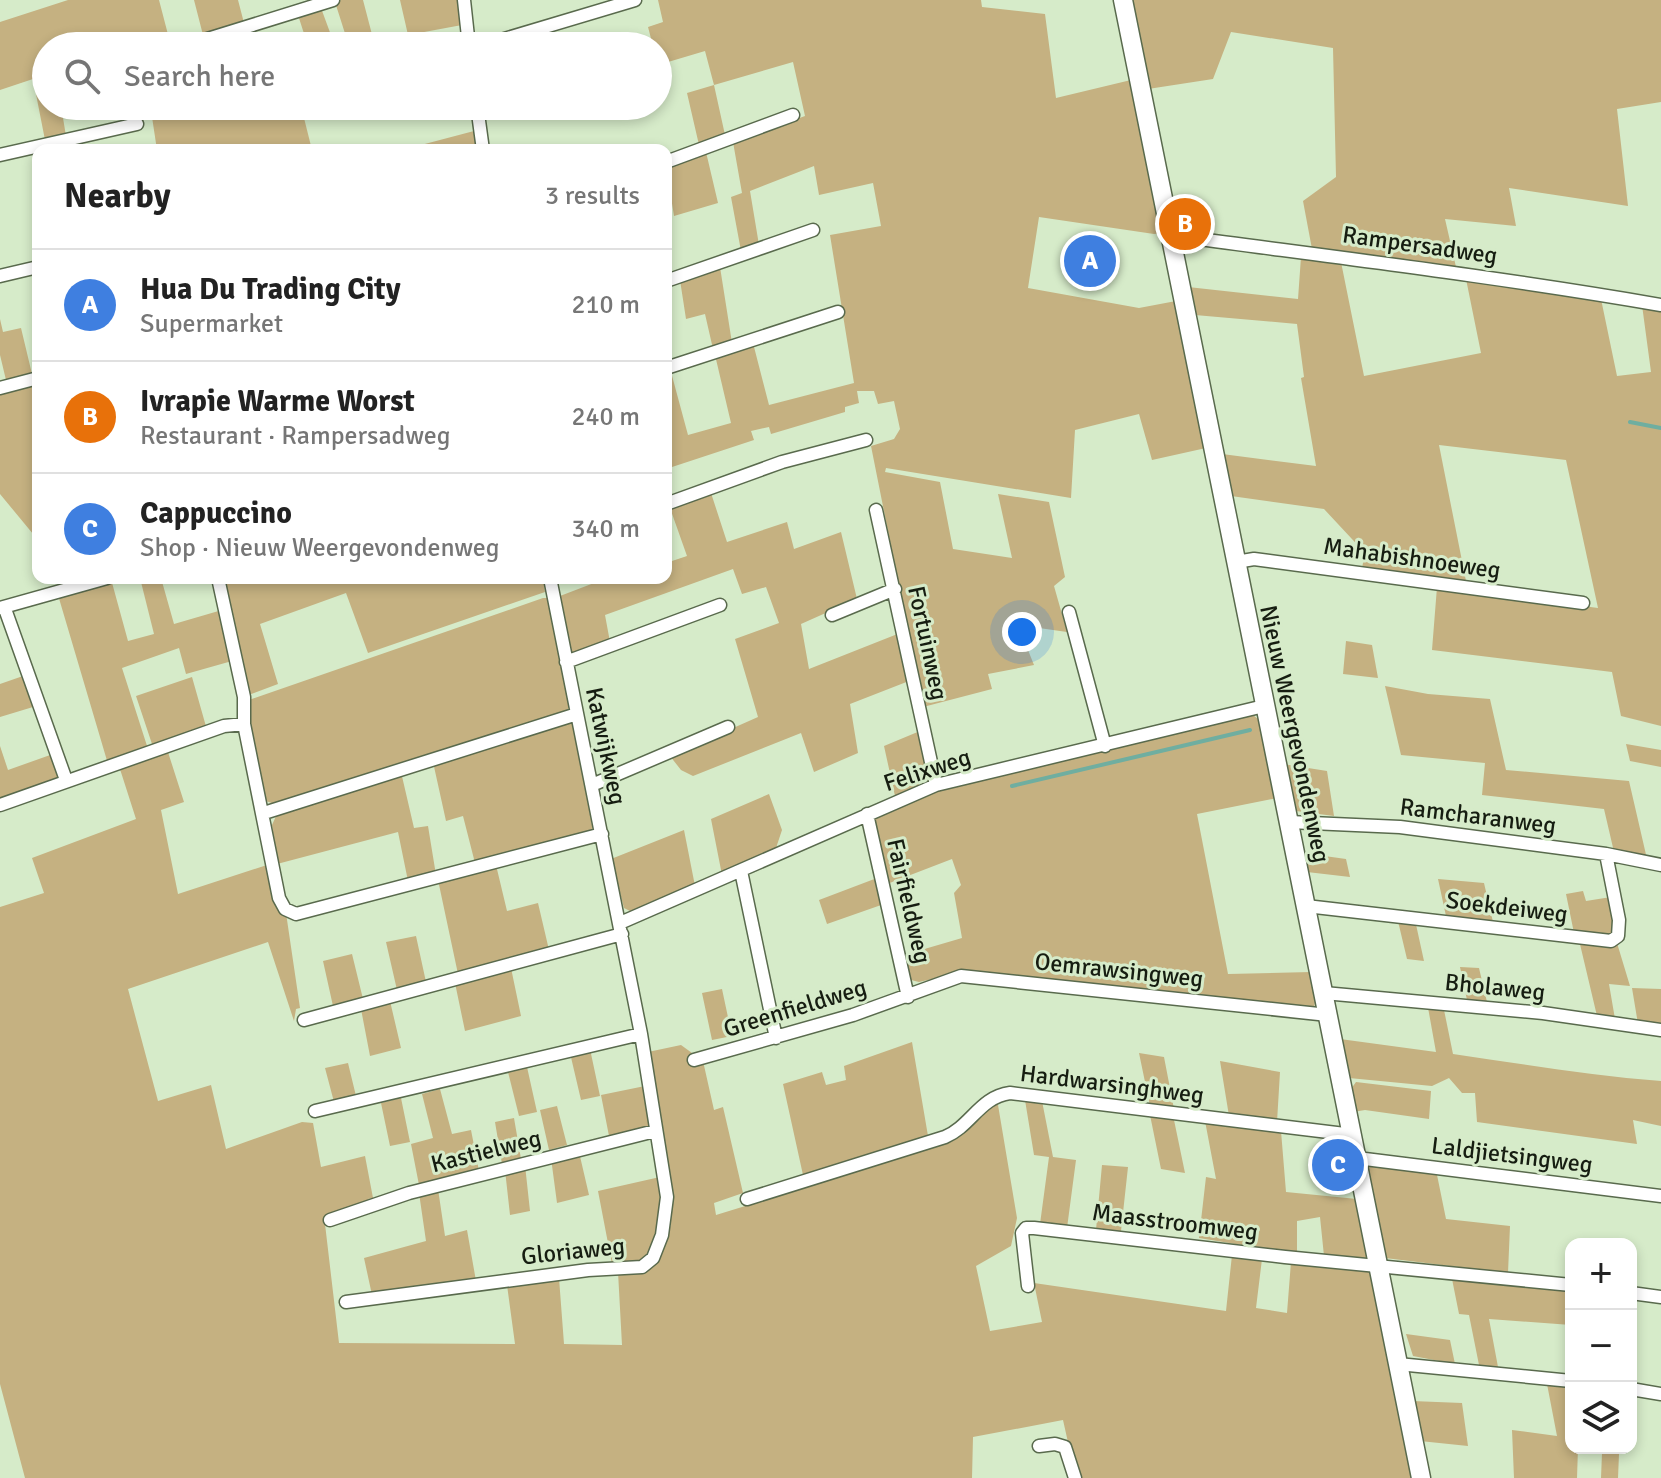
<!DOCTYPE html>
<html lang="en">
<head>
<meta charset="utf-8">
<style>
  body { margin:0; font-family:Signika,sans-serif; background:#f6f6f6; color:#222 }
  .controls { position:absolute; right:24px; bottom:24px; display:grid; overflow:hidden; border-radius:16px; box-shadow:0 4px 12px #0003 }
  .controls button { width:72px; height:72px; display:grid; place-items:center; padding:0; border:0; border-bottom:2px solid #e0e0e0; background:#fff; color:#222; font:40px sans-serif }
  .you { position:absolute; left:1022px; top:632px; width:28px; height:28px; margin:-20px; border:6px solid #fff; border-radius:50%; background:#1a73e8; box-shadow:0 0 0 12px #1a73e833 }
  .badge { display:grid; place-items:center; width:52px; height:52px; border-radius:50%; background:#0f766e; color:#fff; font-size:26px; font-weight:700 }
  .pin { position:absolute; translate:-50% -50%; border:4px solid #fff; box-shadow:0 2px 8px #0006 }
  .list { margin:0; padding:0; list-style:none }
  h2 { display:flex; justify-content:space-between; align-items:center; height:104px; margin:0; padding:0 32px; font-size:34px }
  h2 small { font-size:26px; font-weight:400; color:#767676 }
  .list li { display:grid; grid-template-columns:52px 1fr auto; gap:24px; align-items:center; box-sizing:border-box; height:112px; padding:0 32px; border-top:2px solid #e0e0e0 }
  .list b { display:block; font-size:30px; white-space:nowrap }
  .list p { margin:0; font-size:26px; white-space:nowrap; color:#767676 }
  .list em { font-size:26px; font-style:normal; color:#767676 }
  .icon { flex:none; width:44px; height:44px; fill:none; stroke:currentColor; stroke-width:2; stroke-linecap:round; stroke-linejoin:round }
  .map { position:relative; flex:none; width:1661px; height:1478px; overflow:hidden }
  .search { position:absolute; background:#fff; box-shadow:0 4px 12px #0003; left:32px; top:32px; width:640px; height:88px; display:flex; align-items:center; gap:20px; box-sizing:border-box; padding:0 28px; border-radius:44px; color:#767676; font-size:30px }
  .panel { position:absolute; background:#fff; box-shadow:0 4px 12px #0003; left:32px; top:144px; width:640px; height:440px; border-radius:16px }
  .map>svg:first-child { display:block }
</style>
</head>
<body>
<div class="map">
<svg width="1661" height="1478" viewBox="0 0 1661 1478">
  <rect width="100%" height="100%" fill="#d6ebc9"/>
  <path fill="#c5b181" d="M68 0H159L171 46H46V106H61L66 136 45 140 33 79 0 90V22Z
    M194 0H238L244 23 203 35Z
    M341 0H363L375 46H349L335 2Z
    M400 0H459L462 25 408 35Z
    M658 0H981L982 7 1045 14 1056 98 1131 80 1164 233 1154 234 1039 217 1028 288 1139 308 1176 301 1206 448 1152 460 1139 414 1075 430 1071 498 886 468 885 472 940 482 953 549 1012 558 998 494 1049 502 1065 577 1054 586 1067 632 1018 625 1034 665 988 674 992 689 923 707 871 446 894 439 900 429 894 401 878 404 874 391H857L859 403 845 407V412L771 434 769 427 751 431 754 440 666 469V373L671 372 688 435 731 423 715 355 753 343 769 405 854 383 830 235 881 226 873 183 819 195 814 166 750 191 759 245 741 251 731 197 742 193 733 142 805 116 793 62 714 85 725 135 699 145 687 93 714 85 705 51 658 65V46H653L648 27 663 22Z
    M1130 0H1661V102L1617 109 1628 206 1509 188 1516 226 1445 219 1456 267 1446 269 1312 249 1303 201 1336 177 1333 48 1231 32 1213 79 1148 89Z
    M321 8 335 46H308L298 15Z
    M131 106H153V117L186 106H350L304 118 312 150H157L152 117 135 121Z
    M474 131 477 150H402Z
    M706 152 718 203 674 216 666 166Z
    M1301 257 1341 262 1364 376 1481 353 1466 279 1601 299 1617 376 1651 372 1642 305 1661 309V726L1621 716 1612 672 1432 650 1437 587 1598 608 1566 460 1439 445 1466 581 1362 568 1365 553 1324 509 1231 496 1222 454 1316 466 1301 378 1304 377 1297 324 1195 315 1188 287 1298 299Z
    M720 267 732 343 713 349 705 314 686 319 680 280Z
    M0 319 3 332 21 328 32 374 6 380 0 355Z
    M38 381V540L0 494V391Z
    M711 493 727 542 787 522 794 549 841 532 857 599 801 624 809 669 900 633 909 681 850 704 858 753 814 772 801 733 693 776 681 770 670 756 758 717 735 639 779 623 766 587 742 594 733 569 605 615 610 642 572 658 560 596 607 578H666V563L687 556 670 508Z
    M140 578H161L174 624 222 610 232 661 186 674 179 648 122 668 148 749 108 764 58 595 111 579 128 641 154 634Z
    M220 578H543L545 592 368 653 346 593 260 624 278 684 246 696Z
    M543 598H548L569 701V708L564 713 277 805 266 801 247 721 246 701Z
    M1346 641 1372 645 1378 678 1343 674Z
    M23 676 33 707 0 717V684Z
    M192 677 207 730 153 747 136 696Z
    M1385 686 1428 694 1490 699 1506 770 1629 781 1647 859 1614 852 1604 809 1482 795 1485 763 1401 755Z
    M1253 715 1262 722 1277 798 1197 814 1228 974 1311 972 1316 997 1314 1008 968 971 919 982 911 980 904 955 962 938 954 893 961 885 952 859 887 884 874 818 931 791Z
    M572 721 593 830 475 863 463 816 446 821 433 762Z
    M920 731 929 780 895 796 884 746Z
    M1626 744 1661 750V767L1630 761Z
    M0 746 8 770 53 754 61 779 0 801Z
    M167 749 184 802 161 810 178 894 270 864 286 913 300 1008 296 1009 294 1021 268 942 128 989 158 1101 211 1085 226 1149 302 1122 313 1123 321 1167 365 1156 373 1198 368 1199 370 1205 358 1214 325 1224 339 1343 515 1344 507 1285 559 1278 564 1344 622 1345 618 1272 658 1259 671 1224V1200L648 1052 681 1045 703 1061 714 1110 723 1107 743 1193 714 1203 716 1215 936 1147V1144L997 1099 1017 1218 1011 1246 976 1266 990 1331 1042 1322 1034 1283 1226 1311 1232 1255 1262 1259 1256 1308 1287 1313 1291 1262 1370 1267 1413 1478H1076L1063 1420 973 1437 972 1478H25L0 1384V907L44 893 32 858 136 819 119 766Z
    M1283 764 1327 771 1334 816 1296 811Z
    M401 772 414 828 428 826 436 875 408 881 398 832 277 864 272 825 277 814Z
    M769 794 782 830 775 851 722 875 711 819Z
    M684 830 695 886 632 912 624 908 611 859Z
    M1303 853 1346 859 1350 877 1307 872Z
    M496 865 507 911 538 903 549 950 458 974 438 880Z
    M877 878 884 904 827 924 819 900Z
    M1438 879 1484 883 1493 922 1446 916Z
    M1583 891 1586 901 1611 897 1615 916 1612 935 1574 933 1566 894Z
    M1397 917 1415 920 1424 961 1407 959Z
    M416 936 426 982 397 990 386 942Z
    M1579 940 1617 943 1630 986 1609 984 1615 1019 1597 1016Z
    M352 954 363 999 333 1006 323 961Z
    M1460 967 1479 968 1487 1002 1467 1000Z
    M511 968 521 1016 465 1031 455 983Z
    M1632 988 1661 989V1026L1638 1024Z
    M722 989 732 1036 712 1040 702 993Z
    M390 1001 401 1048 370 1056 361 1009Z
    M1427 1002 1443 1005 1453 1054C1523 1064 1591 1076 1661 1081V1126L1633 1120 1637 1144 1477 1122 1475 1093H1462L1449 1078 1432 1086 1349 1078 1340 1039 1436 1052Z
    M912 1042 928 1136 803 1175 783 1084 822 1072 826 1085 846 1080 844 1066Z
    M590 1049 600 1096 581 1100 570 1053Z
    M1139 1053 1164 1057 1174 1109 1150 1106Z
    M1220 1061 1280 1072 1277 1122 1229 1116Z
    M348 1063 356 1096 334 1102 325 1068Z
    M527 1067 537 1112 519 1116 508 1072Z
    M1356 1082 1431 1091 1429 1119 1365 1110 1353 1112 1351 1089Z
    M645 1086 649 1127 609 1136 601 1095Z
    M440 1089 452 1134 471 1130 479 1171 419 1185 411 1144 433 1138 422 1094Z
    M401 1098 410 1142 390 1146 381 1103Z
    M1025 1100 1042 1101 1053 1157 1076 1160 1067 1228 1040 1224 1049 1157 1034 1155Z
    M557 1106 567 1145 549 1150 540 1110Z
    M1150 1115 1174 1120 1185 1173 1161 1169Z
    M514 1118 521 1159 502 1164 495 1122Z
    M1205 1121 1281 1131 1286 1192 1357 1199 1369 1258 1324 1256 1320 1217 1297 1221V1254L1199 1238 1206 1177 1216 1179Z
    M579 1152 589 1195 557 1203 551 1158Z
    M525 1165 530 1211 510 1215 505 1170Z
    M1102 1165 1128 1167 1121 1231 1096 1230Z
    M1367 1165 1436 1170 1446 1219 1510 1226 1508 1273 1385 1258Z
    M660 1177 665 1208 650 1257 641 1264H612L598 1191Z
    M438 1189 445 1236 467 1230 476 1281 372 1295 364 1258 426 1241 419 1193Z
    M1451 1274 1571 1288V1325L1489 1319 1498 1367 1479 1365 1469 1315 1459 1314Z
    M1406 1334 1450 1340 1455 1364 1413 1356Z
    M1547 1384 1565 1386 1571 1418V1448H1578L1577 1478H1514L1512 1430 1557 1436Z
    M1412 1401 1462 1403 1468 1446 1420 1441Z
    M1602 1453 1619 1454 1618 1478H1601Z"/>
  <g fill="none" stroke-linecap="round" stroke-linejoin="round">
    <path stroke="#6faea0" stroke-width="4" d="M1630 422 1661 428
      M1012 786 1250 730"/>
    <g stroke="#596a4d" stroke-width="15">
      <path id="street" d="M464 0 469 46
        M185 46 333 0
        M481 46 635 0
        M477 106 483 150
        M0 155 137 124
        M666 162 793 115
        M1172 241 1192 238C1349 259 1505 278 1661 305
        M0 276 38 267
        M666 281 813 230
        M666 368 838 312
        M0 388 38 378
        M666 504 782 462 866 440
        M876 510 936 785
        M1236 562 1254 559 1583 603
        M218 578 244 697V724
        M0 608 107 578
        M5 609 66 780
        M1069 612 1105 746
        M832 615 895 589
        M566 662 720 605
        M592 785 728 727
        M0 805 224 726 244 724 279 898 285 909 296 914 602 834
        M264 813 577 714
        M867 814 908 997
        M1289 822 1400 827 1606 854 1661 865
        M741 871 776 1038
        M1306 906 1611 941 1618 936 1619 920 1606 854
        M620 923 936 785 1264 706
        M1324 993 1543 1013 1661 1030
        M304 1020 622 934
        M694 1060 853 1015 961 976 1328 1015
        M315 1111 641 1034
        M1357 1158 1661 1196
        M747 1199 945 1137C971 1126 980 1097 1010 1093L1353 1135
        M330 1220 409 1193 655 1131
        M1028 1286 1022 1233 1026 1228H1034L1285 1257 1571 1285
        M1631 1293 1661 1297
        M346 1302 588 1270 642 1267 653 1258 662 1235 667 1197 641 1034 550 578
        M1398 1364 1571 1381
        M1631 1389 1661 1394
        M1039 1446 1055 1444 1065 1447 1075 1478"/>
    </g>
    <g stroke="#596a4d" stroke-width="21">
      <path id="secondary" d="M1123 0 1421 1478"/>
    </g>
    <use href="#street" stroke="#fff" stroke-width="12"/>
    <use href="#secondary" stroke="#fff" stroke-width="18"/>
  </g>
  <g text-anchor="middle" stroke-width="6" stroke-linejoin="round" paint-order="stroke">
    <g font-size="24" fill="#161d11" stroke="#d6ebc9">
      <text transform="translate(1420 245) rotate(8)" y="8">Rampersadweg</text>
      <text transform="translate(1412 558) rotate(8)" y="8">Mahabishnoeweg</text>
      <text transform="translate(928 643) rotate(78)" y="8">Fortuinweg</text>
      <text transform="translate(1295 734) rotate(78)" y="8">Nieuw Weergevondenweg</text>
      <text transform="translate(606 746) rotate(78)" y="8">Katwijkweg</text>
      <text transform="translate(927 770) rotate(-18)" y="8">Felixweg</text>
      <text transform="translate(1478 816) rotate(7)" y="8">Ramcharanweg</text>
      <text transform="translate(909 901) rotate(77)" y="8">Fairfieldweg</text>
      <text transform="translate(1507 907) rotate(7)" y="8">Soekdeiweg</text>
      <text transform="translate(1119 970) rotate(6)" y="8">Oemrawsingweg</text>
      <text transform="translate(1495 987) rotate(6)" y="8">Bholaweg</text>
      <text transform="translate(795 1008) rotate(-17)" y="8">Greenfieldweg</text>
      <text transform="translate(1112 1084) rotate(7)" y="8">Hardwarsinghweg</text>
      <text transform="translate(486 1151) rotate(-14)" y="8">Kastielweg</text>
      <text transform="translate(1512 1155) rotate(7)" y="8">Laldjietsingweg</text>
      <text transform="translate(1175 1222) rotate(7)" y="8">Maasstroomweg</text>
      <text transform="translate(573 1251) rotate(-6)" y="8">Gloriaweg</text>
    </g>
  </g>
</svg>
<div class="controls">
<button>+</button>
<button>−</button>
<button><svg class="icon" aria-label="layers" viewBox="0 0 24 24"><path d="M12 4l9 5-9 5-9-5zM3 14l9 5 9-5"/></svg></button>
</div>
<div class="you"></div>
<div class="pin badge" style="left:1090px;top:261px;background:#3f7fe0">A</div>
<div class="pin badge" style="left:1185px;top:224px;background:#e8710a">B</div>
<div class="pin badge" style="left:1338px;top:1165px;background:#3f7fe0">C</div>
<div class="search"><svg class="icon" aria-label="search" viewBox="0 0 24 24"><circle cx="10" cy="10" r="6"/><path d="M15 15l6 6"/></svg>Search here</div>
<section class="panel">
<h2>Nearby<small>3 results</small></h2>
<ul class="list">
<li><span class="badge" style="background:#3f7fe0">A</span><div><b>Hua Du Trading City</b><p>Supermarket</p></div><em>210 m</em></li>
<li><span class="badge" style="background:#e8710a">B</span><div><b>Ivrapie Warme Worst</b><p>Restaurant · Rampersadweg</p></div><em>240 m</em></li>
<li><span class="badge" style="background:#3f7fe0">C</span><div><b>Cappuccino</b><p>Shop · Nieuw Weergevondenweg</p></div><em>340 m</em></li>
</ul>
</section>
</div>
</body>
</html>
